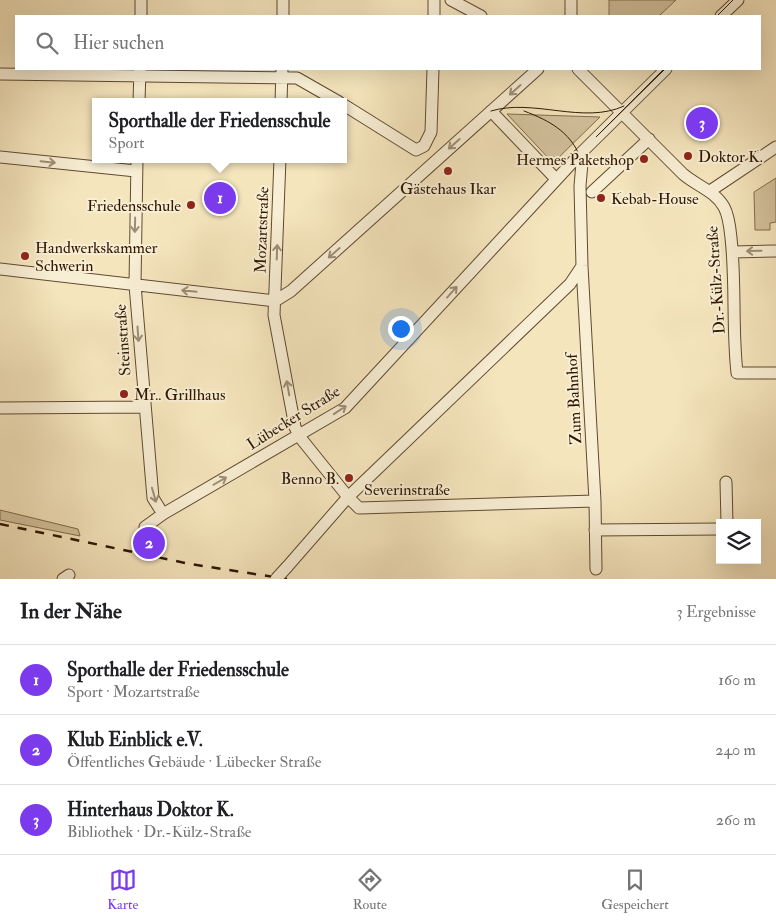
<!DOCTYPE html>
<html lang="de">
<head>
<meta charset="utf-8">
<style>
  body { margin:0; font-family:"IM FELL Double Pica",serif; background:#f2f2f2; color:#202124 }
  .controls { position:absolute; right:15px; bottom:15px; display:grid; overflow:hidden; border-radius:0px; box-shadow:0 5px 20px #0002 }
  .controls button { width:45px; height:45px; display:grid; place-items:center; padding:0; border:0; border-bottom:1px solid #e0e0e0; background:#fff; color:#202124; font:25px sans-serif }
  .you { position:absolute; left:400px; top:328px; width:18px; height:18px; margin:-12px; border:4px solid #fff; border-radius:50%; background:#1a73e8; box-shadow:0 0 0 8px #1a73e833 }
  .badge { display:grid; place-items:center; width:32px; height:32px; border-radius:50%; background:#7c3aed; color:#fff; font-size:16px; font-weight:700 }
  .pin { position:absolute; translate:-50% -50%; border:2px solid #fff; box-shadow:0 1px 5px #0006 }
  .popup { position:absolute; left:92px; top:98px; width:255px; height:65px; box-sizing:border-box; display:grid; place-content:center; border-radius:0px; background:#fff; filter:drop-shadow(0 1px 4px #0005); font-size:16px; white-space:nowrap; color:#757577 }
  .popup b { font-size:19px; color:#202124 }
  .popup::after { content:''; position:absolute; left:50%; top:100%; margin-left:-10px; border:10px solid transparent; border-top-color:#fff }
  .list { margin:0; padding:0; list-style:none }
  h2 { display:flex; justify-content:space-between; align-items:center; height:65px; margin:0; padding:0 20px; font-size:21px }
  h2 small { font-size:16px; font-weight:400; color:#757577 }
  .list li { display:grid; grid-template-columns:32px 1fr auto; gap:15px; align-items:center; box-sizing:border-box; height:70px; padding:0 20px; border-top:1px solid #e0e0e0 }
  .list b { display:block; font-size:19px; white-space:nowrap }
  .list p { margin:0; font-size:16px; white-space:nowrap; color:#757577 }
  .list em { font-size:16px; font-style:normal; color:#757577 }
  .icon { flex:none; width:28px; height:28px; fill:none; stroke:currentColor; stroke-width:2; stroke-linecap:round; stroke-linejoin:round }
  .map { position:relative; flex:none; width:776px; height:579px; overflow:hidden }
  .search { position:absolute; background:#fff; box-shadow:0 5px 20px #0002; left:15px; right:15px; top:15px; height:55px; display:flex; align-items:center; gap:12px; box-sizing:border-box; padding:0 18px; border-radius:0px; color:#757577; font-size:19px }
  .sheet { height:275px; background:#fff }
  nav { display:flex; justify-content:space-around; align-items:center; box-sizing:border-box; height:70px; border-top:1px solid #e0e0e0; background:#fff; font-size:14px; color:#757577 }
  nav a { display:grid; justify-items:center; gap:2px }
  nav .on { color:#7c3aed }
  .map>svg:first-child { display:block }
</style>
</head>
<body>
<div class="map">
<svg width="776" height="579" viewBox="0 0 776 579">
  <rect width="100%" height="100%" fill="#f5e5bd"/>
  <filter id="stains"><feTurbulence type="fractalNoise" baseFrequency=".004" numOctaves="4"/><feColorMatrix values="0 0 0 0 .2 0 0 0 0 .09 0 0 0 0 .02 0 0 0 .5 -.17"/></filter>
  <radialGradient id="worn" r=".72"><stop offset=".6" stop-color="#630" stop-opacity="0"/><stop offset="1" stop-color="#630" stop-opacity=".3"/></radialGradient>
  <path fill="#d3c29d" stroke="#816c4f" d="M609 0H676L659 16H609Z
    M507 114 600 117 553 163Z
    M776 178V222L770 223V230H755L754 192Z
    M0 510 78 529 80 536 0 520Z"/>
  <g fill="none" stroke-linecap="round" stroke-linejoin="round">
    <g stroke="#604a30" stroke-width="13">
      <path id="street" d="M451 0 481 16
        M571 0V16
        M141 16V0
        M283 16V0
        M434 16V0
        M721 16 738 0
        M578 69 683 174C697 186 715 191 724 207 729 216 730 228 731 238 736 282 732 328 737 373H776
        M0 74 297 78 339 102
        M139 102 140 69
        M281 102 282 69
        M344 105 416 150 424 146 431 132 433 69
        M491 111 556 179
        M580 154 582 163 580 186 582 266 595 501 596 569
        M0 157 136 171
        M137 159 135 285 153 498 163 514
        M280 159 274 315 295 427 299 436 348 497 359 508 595 501
        M710 191 776 147
        M592 192 649 139
        M733 252 776 251
        M0 269 275 301 291 291 538 69
        M0 408 144 407
        M726 482 727 523
        M145 527 163 514 345 408 580 154 666 69
        M595 530 720 529
        M287 567 348 497 570 284 582 266
        M63 579 69 575"/>
    </g>
    <use href="#street" stroke="#f8eed4" stroke-width="11"/>
    <path stroke="#2f1701" stroke-width="1" d="M717 16 733 0
      M664 69 596 137 665 69
      M491 111C534 98 583 125 624 106
      M524 111C551 121 574 134 582 163"/>
    <path stroke="#2f1701" stroke-width="2.5" stroke-dasharray="9 9" stroke-linecap="butt" d="M0 524 190 564 287 579"/>
    <g stroke="#604a30" stroke-width="13" stroke-linecap="butt">
      <path id="street-bridge" d="M276 579 287 567"/>
    </g>
    <use href="#street-bridge" stroke="#f8eed4" stroke-width="11"/>
  </g>
  <defs><path id="oneway-shaft" d="M-6 0H5M1.5-3L5.5 0L1.5 3" fill="none" stroke-width="1.6" stroke-linecap="round" stroke-linejoin="round" transform="scale(1.25)"/></defs>
  <g stroke="#9e8d75">
    <use href="#oneway-shaft" transform="translate(515 90) rotate(138)"/>
    <use href="#oneway-shaft" transform="translate(454 144) rotate(138)"/>
    <use href="#oneway-shaft" transform="translate(48 162) rotate(6)"/>
    <use href="#oneway-shaft" transform="translate(135 225) rotate(91)"/>
    <use href="#oneway-shaft" transform="translate(754 251) rotate(179)"/>
    <use href="#oneway-shaft" transform="translate(277 252) rotate(-88)"/>
    <use href="#oneway-shaft" transform="translate(334 253) rotate(139)"/>
    <use href="#oneway-shaft" transform="translate(189 291) rotate(-174)"/>
    <use href="#oneway-shaft" transform="translate(452 292) rotate(-48)"/>
    <use href="#oneway-shaft" transform="translate(138 334) rotate(86)"/>
    <use href="#oneway-shaft" transform="translate(288 388) rotate(-100)"/>
    <use href="#oneway-shaft" transform="translate(340 410) rotate(-34)"/>
    <use href="#oneway-shaft" transform="translate(220 481) rotate(-30)"/>
    <use href="#oneway-shaft" transform="translate(154 495) rotate(74)"/>
  </g>
  <g fill="#8f2418" stroke="#f8eed4" stroke-width="2">
    <circle cx="688" cy="156" r="5"/>
    <circle cx="644" cy="159" r="5"/>
    <circle cx="448" cy="171" r="5"/>
    <circle cx="601" cy="198" r="5"/>
    <circle cx="191" cy="205" r="5"/>
    <circle cx="25" cy="256" r="5"/>
    <circle cx="124" cy="394" r="5"/>
    <circle cx="349" cy="478" r="5"/>
  </g>
  <g text-anchor="middle" stroke-width="4" stroke-linejoin="round" paint-order="stroke">
    <g font-size="16" fill="#2f1701" stroke="#f8eed4" text-anchor="start">
      <text x="698" y="162">Doktor K.</text>
      <text x="634" y="165" text-anchor="end">Hermes Paketshop</text>
      <text x="448" y="194" text-anchor="middle">Gästehaus Ikar</text>
      <text x="611" y="204">Kebab-House</text>
      <text x="181" y="211" text-anchor="end">Friedensschule</text>
      <text x="35" y="253">Handwerkskammer<tspan x="35" dy="18">Schwerin</tspan></text>
      <text x="134" y="400">Mr.. Grillhaus</text>
      <text x="339" y="484" text-anchor="end">Benno B.</text>
    </g>
    <g font-size="16" fill="#2f1701" stroke="#f8eed4">
      <text transform="translate(261 230) rotate(-88)" y="6">Mozartstraße</text>
      <text transform="translate(715 280) rotate(-94)" y="6">Dr.-Külz-Straße</text>
      <text transform="translate(122 340) rotate(-94)" y="6">Steinstraße</text>
      <text transform="translate(573 399) rotate(-93)" y="6">Zum Bahnhof</text>
      <text transform="translate(293 417) rotate(-32)" y="6">Lübecker Straße</text>
      <text x="407" y="495">Severinstraße</text>
    </g>
  </g>
  <rect width="100%" height="100%" filter="url(#stains)"/>
  <rect width="100%" height="100%" fill="url(#worn)"/>
</svg>
<div class="controls">
<button><svg class="icon" aria-label="layers" viewBox="0 0 24 24"><path d="M12 4l9 5-9 5-9-5zM3 14l9 5 9-5"/></svg></button>
</div>
<div class="you"></div>
<div class="pin badge" style="left:220px;top:198px">1</div>
<div class="popup"><b>Sporthalle der Friedensschule</b>Sport</div>
<div class="pin badge" style="left:149px;top:543px">2</div>
<div class="pin badge" style="left:702px;top:123px">3</div>
<div class="search"><svg class="icon" aria-label="search" viewBox="0 0 24 24"><circle cx="10" cy="10" r="6"/><path d="M15 15l6 6"/></svg>Hier suchen</div>
</div>
<section class="sheet">
<h2>In der Nähe<small>3 Ergebnisse</small></h2>
<ul class="list">
<li><span class="badge">1</span><div><b>Sporthalle der Friedensschule</b><p>Sport · Mozartstraße</p></div><em>160 m</em></li>
<li><span class="badge">2</span><div><b>Klub Einblick e.V.</b><p>Öffentliches Gebäude · Lübecker Straße</p></div><em>240 m</em></li>
<li><span class="badge">3</span><div><b>Hinterhaus Doktor K.</b><p>Bibliothek · Dr.-Külz-Straße</p></div><em>260 m</em></li>
</ul>
</section>
<nav>
<a class="on"><svg class="icon" aria-label="map" viewBox="0 0 24 24"><path d="M3 6l6-2 6 2 6-2v14l-6 2-6-2-6 2zM9 4v14M15 6v14"/></svg>Karte</a>
<a><svg class="icon" aria-label="directions" viewBox="0 0 24 24"><path d="M12 3l9 9-9 9-9-9zM9 14v-3h6M13 9l2 2-2 2"/></svg>Route</a>
<a><svg class="icon" aria-label="saved" viewBox="0 0 24 24"><path d="M7 4h10v16l-5-4-5 4z"/></svg>Gespeichert</a>
</nav>
</body>
</html>
